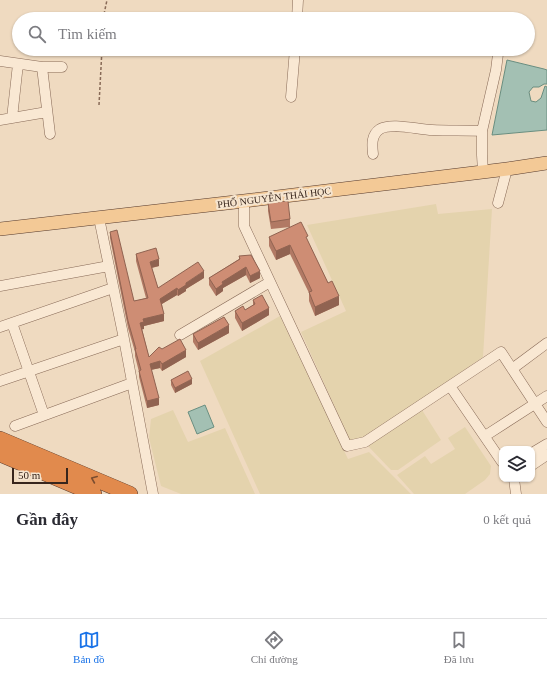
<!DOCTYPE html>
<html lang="vi">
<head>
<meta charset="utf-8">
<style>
  body { margin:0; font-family:"Times New Roman",serif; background:#f7f7f7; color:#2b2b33 }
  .controls { position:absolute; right:12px; bottom:12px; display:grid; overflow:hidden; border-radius:8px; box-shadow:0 1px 3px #0004 }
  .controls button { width:36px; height:36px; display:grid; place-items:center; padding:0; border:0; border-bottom:1px solid #e1e1e2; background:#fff; color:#2b2b33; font:20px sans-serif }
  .scale { position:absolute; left:12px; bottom:10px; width:56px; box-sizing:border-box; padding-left:4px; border:2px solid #37251c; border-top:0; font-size:11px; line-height:14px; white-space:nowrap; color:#37251c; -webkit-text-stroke:3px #f6e5cf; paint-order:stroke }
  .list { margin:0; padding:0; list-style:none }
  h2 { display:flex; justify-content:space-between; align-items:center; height:52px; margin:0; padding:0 16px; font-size:17px }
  h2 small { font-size:13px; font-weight:400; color:#7c7c81 }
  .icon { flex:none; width:22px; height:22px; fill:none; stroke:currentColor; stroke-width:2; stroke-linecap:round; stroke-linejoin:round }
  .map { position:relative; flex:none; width:547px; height:494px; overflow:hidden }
  .search { position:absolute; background:#fff; box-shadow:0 1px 3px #0004; left:12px; right:12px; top:12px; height:44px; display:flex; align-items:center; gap:10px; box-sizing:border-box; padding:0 14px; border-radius:22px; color:#7c7c81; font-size:15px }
  .sheet { height:124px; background:#fff }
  nav { display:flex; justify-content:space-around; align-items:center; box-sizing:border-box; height:56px; border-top:1px solid #e1e1e2; background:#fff; font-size:11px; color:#7c7c81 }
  nav a { display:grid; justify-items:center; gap:2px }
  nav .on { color:#1a73e8 }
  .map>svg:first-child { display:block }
</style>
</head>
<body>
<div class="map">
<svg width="547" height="494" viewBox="0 0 547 494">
  <rect width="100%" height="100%" fill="#efdac0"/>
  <path fill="#e4d3ad" d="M436 204 438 214 492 209 483 357 366 438 350 441 301 332 346 311 307 225Z
    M280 316 348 459 369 452 411 494H260L200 361Z
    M173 410 188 442 225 428 255 494H181L161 486 149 438 151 419Z
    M422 410 441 440 398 470H391L368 446Z
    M465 427 491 466 490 474 485 480 465 494H414L397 475 425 456 431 464 455 449 448 438Z"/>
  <path fill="#a3c0b3" stroke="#6a8e80" d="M507 60 544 69 547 70V84H544L539 87H533L529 92 531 101 536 102 541 98 545 86 547 87V130L492 135Z
    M205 405 214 427 197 434 188 412Z"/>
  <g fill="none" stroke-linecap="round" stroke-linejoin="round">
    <g stroke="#886a57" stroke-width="11">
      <path id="minor" d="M297 19 298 0
        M0 61 42 67H62
        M42 67 50 134
        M291 97 295 49
        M12 118 18 64
        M0 120 47 112
        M373 154C372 145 371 135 380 129 392 122 419 130 432 130 449 131 465 130 482 131
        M483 172 482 155V131L496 70 498 54 497 49
        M244 201V226L347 446 365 442 501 352 547 422
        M498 203 507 169
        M99 218 124 339 153 494
        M0 286 109 266
        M12 323 44 415
        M0 327 113 288
        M180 335 270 282
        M512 369 547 343
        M0 381 124 339
        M450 386 502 462
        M15 426 132 383
        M485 436 547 396
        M532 453 547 444
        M532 465 547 455
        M514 479 516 494"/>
    </g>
    <g stroke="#55392c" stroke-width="14">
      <path id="major" d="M0 229 244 201 507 169 547 163"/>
    </g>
    <g stroke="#55392c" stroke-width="16">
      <path id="highway" d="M0 439 130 494
        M0 454 94 494"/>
    </g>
    <path stroke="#886a57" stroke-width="1.5" stroke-dasharray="3 2" stroke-linecap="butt" d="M103 19 107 0
      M99 105 102 49"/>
    <use href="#minor" stroke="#f9e8d3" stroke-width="10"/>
    <use href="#major" stroke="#f3c996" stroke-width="13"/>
    <use href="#highway" stroke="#e18a4d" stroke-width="15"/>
  </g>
  <path fill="#b17964" d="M268 203 290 219V227L271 229 268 211Z
    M110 232 134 301 146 298 136 261V254L159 266 152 268 158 288 204 278 186 289V291L178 296 177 295 162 304 164 321 144 326V329H142L149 357 162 349 186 357 162 371 160 368 151 370 159 405 147 408 139 377V372L135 356V352L128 328 110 238Z
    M269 237 308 242 339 305 315 316 309 301V293L290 254 276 260 269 246Z
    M239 256 260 278 250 283 246 275 223 288V291L216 296 209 285V278L239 259Z
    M253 300 269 315 242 331 235 318V311L245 310 253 305Z
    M229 333 198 350 193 342V334Z
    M171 380 192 384 175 393 171 385Z"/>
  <path fill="#906351" d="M290 245V254L276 260V251Z
    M159 259V266L150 268V262Z
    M246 267V275L223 288V291L216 296V289L222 282Z
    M204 271V278L186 289V291L178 296V290L186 283Z
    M260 271V278L250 283V276Z
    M177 288V295L160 305V299Z
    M339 296V305L315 316V307Z
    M269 308V315L242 331V323Z
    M164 314V321L144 326V329L140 330V323L143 319Z
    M229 325V333L198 350V343Z
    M186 350V357L162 371V364Z
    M160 361V368L150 370V364Z
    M192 379V384L175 393V388Z
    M159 398V405L147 408V401Z"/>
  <path fill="#ce8d74" stroke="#906351" d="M288 201 290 219 271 222 268 203Z
    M301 222 308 236 306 237 328 283 332 281 339 296 315 307 309 292 312 291 290 245 276 251 269 237Z
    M117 230 134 301 148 298 136 254 156 248 159 259 150 262 158 288 198 262 204 271 186 283V285L178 290 177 288 160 299 164 314 143 319 144 322 140 323 149 357 159 347 162 349 180 339 186 350 162 364 160 361 150 364 159 398 147 401 139 371 141 370 135 349H136L128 321 110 232Z
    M251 255 260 271 250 276 246 267 222 282 223 284 216 289 209 278 240 259 239 256Z
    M262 295 269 308 242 323 235 311 243 306 245 310 255 304 253 300Z
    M224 317 229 325 198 343 193 334Z
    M188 371 192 379 175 388 171 380Z"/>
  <defs><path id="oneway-chevron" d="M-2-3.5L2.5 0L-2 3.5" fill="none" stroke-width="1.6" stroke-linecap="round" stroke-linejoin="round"/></defs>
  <use stroke="#7b4d30" href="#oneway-chevron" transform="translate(94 479) rotate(-157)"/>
  <g text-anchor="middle" stroke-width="4" stroke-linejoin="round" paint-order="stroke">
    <g font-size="10" fill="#37251c" stroke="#f6e5cf">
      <text transform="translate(274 197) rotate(-7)" y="4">PHỐ NGUYỄN THÁI HỌC</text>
    </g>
  </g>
</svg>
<div class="controls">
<button><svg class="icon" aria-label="layers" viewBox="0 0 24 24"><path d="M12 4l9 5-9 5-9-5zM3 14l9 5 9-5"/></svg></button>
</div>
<div class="scale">50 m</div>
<div class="search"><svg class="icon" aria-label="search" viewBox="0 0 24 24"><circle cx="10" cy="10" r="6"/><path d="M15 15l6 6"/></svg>Tìm kiếm</div>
</div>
<section class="sheet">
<h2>Gần đây<small>0 kết quả</small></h2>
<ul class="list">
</ul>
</section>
<nav>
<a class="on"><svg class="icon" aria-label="map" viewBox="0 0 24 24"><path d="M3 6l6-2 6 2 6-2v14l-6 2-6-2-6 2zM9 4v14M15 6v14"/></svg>Bản đồ</a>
<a><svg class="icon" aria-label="directions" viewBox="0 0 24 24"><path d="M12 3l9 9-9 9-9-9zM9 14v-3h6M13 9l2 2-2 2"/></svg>Chỉ đường</a>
<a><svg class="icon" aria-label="saved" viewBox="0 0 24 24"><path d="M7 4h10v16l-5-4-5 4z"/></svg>Đã lưu</a>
</nav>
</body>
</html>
